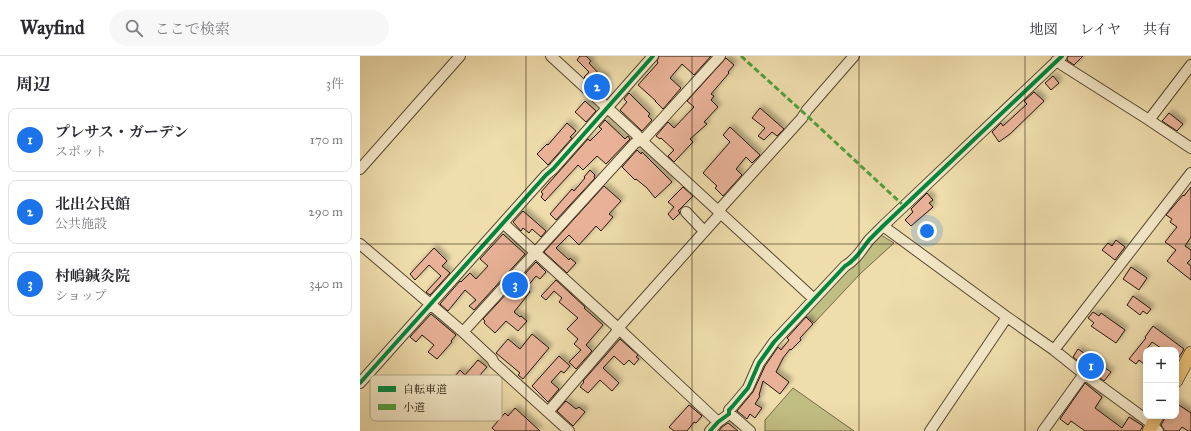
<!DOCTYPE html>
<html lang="ja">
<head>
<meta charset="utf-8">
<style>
  body { margin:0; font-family:"IM FELL Great Primer","Noto Serif JP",serif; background:#f7f7f7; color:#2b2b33 }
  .controls { position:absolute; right:12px; bottom:12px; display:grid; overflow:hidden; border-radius:8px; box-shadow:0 2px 10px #0003 }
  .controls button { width:36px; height:36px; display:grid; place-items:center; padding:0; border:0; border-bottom:1px solid #e1e1e2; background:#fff; color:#2b2b33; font:20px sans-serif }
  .you { position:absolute; left:567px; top:175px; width:14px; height:14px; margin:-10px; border:3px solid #fff; border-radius:50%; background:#1a73e8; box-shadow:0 0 0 6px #1a73e833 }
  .badge { display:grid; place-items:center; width:26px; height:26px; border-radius:50%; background:#1a73e8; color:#fff; font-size:13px; font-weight:700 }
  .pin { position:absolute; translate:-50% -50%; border:2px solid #fff; box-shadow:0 1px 4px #0006 }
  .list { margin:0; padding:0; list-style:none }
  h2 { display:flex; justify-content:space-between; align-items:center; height:52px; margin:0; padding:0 16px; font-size:17px }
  h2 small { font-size:13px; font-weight:400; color:#7c7c81 }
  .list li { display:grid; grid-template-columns:26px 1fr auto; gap:12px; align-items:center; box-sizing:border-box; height:64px; margin:0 8px 8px; padding:0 8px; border:1px solid #e1e1e2; border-radius:8px }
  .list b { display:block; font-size:15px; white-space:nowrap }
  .list p { margin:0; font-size:13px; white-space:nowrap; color:#7c7c81 }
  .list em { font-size:13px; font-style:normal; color:#7c7c81 }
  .icon { flex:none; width:22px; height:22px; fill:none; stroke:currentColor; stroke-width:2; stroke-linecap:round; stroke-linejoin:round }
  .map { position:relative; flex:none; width:831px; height:375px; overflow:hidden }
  header { display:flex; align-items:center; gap:24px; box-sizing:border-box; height:56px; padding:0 20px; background:#fff; border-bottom:1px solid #e1e1e2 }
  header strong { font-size:19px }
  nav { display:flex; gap:22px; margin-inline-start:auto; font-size:14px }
  .search { width:280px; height:36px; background:#f7f7f7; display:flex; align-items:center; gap:10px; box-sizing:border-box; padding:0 14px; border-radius:22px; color:#7c7c81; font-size:15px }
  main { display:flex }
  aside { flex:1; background:#fff }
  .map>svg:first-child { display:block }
</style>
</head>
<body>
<header>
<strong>Wayfind</strong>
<div class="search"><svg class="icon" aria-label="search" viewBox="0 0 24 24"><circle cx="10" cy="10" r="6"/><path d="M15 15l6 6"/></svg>ここで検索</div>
<nav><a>地図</a><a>レイヤ</a><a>共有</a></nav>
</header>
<main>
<aside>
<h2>周辺<small>3件</small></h2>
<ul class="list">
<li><span class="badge">1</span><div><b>プレサス・ガーデン</b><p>スポット</p></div><em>170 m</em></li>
<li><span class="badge">2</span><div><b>北出公民館</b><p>公共施設</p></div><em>290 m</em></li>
<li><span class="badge">3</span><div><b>村嶋鍼灸院</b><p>ショップ</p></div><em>340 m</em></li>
</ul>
</aside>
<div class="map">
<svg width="831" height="375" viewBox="0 0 831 375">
  <defs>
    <filter id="shadow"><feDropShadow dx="3.5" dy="-3.5" stdDeviation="2" flood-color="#0004"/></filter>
  </defs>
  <rect width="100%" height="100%" fill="#efddac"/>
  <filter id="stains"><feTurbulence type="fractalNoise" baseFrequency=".005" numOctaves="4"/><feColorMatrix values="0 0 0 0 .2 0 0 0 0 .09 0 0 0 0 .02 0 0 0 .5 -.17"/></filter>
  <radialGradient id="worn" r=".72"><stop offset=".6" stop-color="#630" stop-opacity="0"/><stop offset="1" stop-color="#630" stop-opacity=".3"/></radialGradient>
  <path fill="#c1be84" stroke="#726a46" d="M521 179 534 187 501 217 454 267 445 259Z
    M433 332 494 375H405V364Z"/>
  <path fill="#e9b298" stroke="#221508" filter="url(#shadow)" d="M220 0H226L231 5 229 7 239 18V17L247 23 242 29 246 33 242 38 224 21 229 16 217 4Z
    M299 0H351L334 19 322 8 310 22 321 32 303 53 295 45H296L278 29 298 7 297 5Z
    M708 0H723L714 9 707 4Z
    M366 2 374 9 368 16 369 17 351 38 354 40 351 44 358 51 344 66 347 68 330 83 333 86 314 106 308 100 314 94 301 82 300 83 296 80 308 66 314 72 334 51 327 45Z
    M693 20 699 27 691 34 685 27Z
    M674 36 684 45 650 78 639 86 632 76 641 67 643 70 667 48 664 45Z
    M269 37 290 58 288 60 292 64 282 75 260 54 267 46 264 43Z
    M225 45 236 55 226 66 215 56Z
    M400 52 424 73 417 80 412 76 404 84 398 80 405 72 392 62Z
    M809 57 823 68 817 75 802 65Z
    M245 64 265 83 268 80 270 83 246 108 237 100 223 114 218 109 185 145 181 141 183 138 181 136 228 83 230 85 242 73 239 71Z
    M207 67 216 75 210 81 212 82 188 109 177 98 187 88 188 89Z
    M370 71 400 99 392 107 386 101 376 113 382 119 363 140 355 132 357 130 343 117 370 86 363 79Z
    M277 94 281 98 282 96 312 126 295 142 287 132 276 123 275 124 262 111Z
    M230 114 235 119 234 121 235 122 196 164 190 158 212 133 214 135 225 122 224 121Z
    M244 130 261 145 249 158 253 161 241 175 236 170 219 189 209 179 196 192 209 204 210 202 216 207 207 217 184 196Z
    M323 131 333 140 318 155 320 157 313 164 308 158 314 151 308 146Z
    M831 131V181L825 190 831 194V203L827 207 831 210V224L807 205 816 194 805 186 817 171 810 166 812 163 806 159 823 139 824 140Z
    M567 137 573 144 569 147 573 151 551 170 545 164 553 156 551 153Z
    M163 155 186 175 181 181 172 173 169 177 163 172 161 175 153 166Z
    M143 178 165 198 114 254 109 250 116 244 105 234 88 255 80 248 100 225 101 226 110 217 116 223 128 210 120 203Z
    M756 184 765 191 755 204 742 194 748 187 752 190Z
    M74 192 87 205 82 210 90 217 70 239 66 236 81 220 69 209 55 224 50 218Z
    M176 206 186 216 180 223 176 220 166 232 170 236 154 256 160 261 161 260 167 265 158 275 146 265 135 277 124 267 125 265 123 263Z
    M771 211 787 222 779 234 763 223Z
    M196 224 225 251 224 252 243 269 226 289 232 295 216 313 209 306 221 294 214 288 218 283 207 273 218 262 199 246 202 242 194 235 186 244 181 240Z
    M773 240 791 253 787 258 783 255 780 259 767 249Z
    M733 256 739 260 741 257 765 274 756 287 731 270 734 267 728 262Z
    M71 258 96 279 91 285 92 286 77 303 68 296 74 289 62 279 56 286 50 281Z
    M446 261 453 268 440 282 441 284 431 294 430 293 423 302 416 316 429 326 420 338 403 325 399 339 400 340 395 348 402 352 395 362 390 358 387 363 377 355 393 336 405 310 418 291 421 294 429 284 427 282Z
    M793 270 824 293 816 306V294H809L805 291 804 294 792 286 786 294V310L779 304 776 308 769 303 786 282 785 281Z
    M172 278 189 292 163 323 158 319 160 317 136 297 148 283 160 293Z
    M260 283 278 299 276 301 279 303 274 309 269 304 264 309 254 300 243 312 259 327 252 335 240 324 228 337 220 331 224 326 223 325Z
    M718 293 751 316 744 325 713 301Z
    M199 300 210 310 204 317 201 315 191 326 199 333 188 346 172 330Z
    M118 304 127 311 103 338 90 326 100 314 105 319Z
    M725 327 742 341 735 352 762 372 769 361 783 370 780 375H725L711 365 708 369 700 363Z
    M206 345 216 353 219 351 225 356 213 370 197 355Z
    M816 347 831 357V375H828L822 371 819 375H805L801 369 806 360H816Z
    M329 349 342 360 336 367 334 366 327 375H314L309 371Z
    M155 352 180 375H135L132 372 145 357 148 360Z
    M368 367 378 375H359L362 371Z"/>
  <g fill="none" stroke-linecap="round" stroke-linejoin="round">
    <g stroke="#554731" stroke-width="12">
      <path id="minor" d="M191 0 277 79 281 84 454 243
        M696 5 789 64 831 92
        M789 64 831 9
        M0 113 100 0
        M358 155 442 62 447 54 494 0
        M326 156 344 175
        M143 167 259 273 358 366
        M523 170 647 261 694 294 724 318 788 365 798 375
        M0 188 103 276 132 303 134 307 209 375
        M103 276 275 87 284 83 360 0
        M694 294 831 117
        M0 327 186 119 193 113 293 0
        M188 356 256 277 260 270 360 158
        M369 358 374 361 390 375
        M350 375 358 366 369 358V354L372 351 388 332 399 307 414 286 485 210C496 204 502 193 509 184 514 179 518 175 523 170L702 0
        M570 375 647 261
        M683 375 724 318"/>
    </g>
    <g stroke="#221508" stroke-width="14">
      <path id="major" d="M816 325 831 297
        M789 375 797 360"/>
    </g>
    <use href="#minor" stroke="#f5e9c9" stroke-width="10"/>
    <use href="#major" stroke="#e8be76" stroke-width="13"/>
    <path stroke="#50a03e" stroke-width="3" stroke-dasharray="6 3" stroke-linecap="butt" d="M381 0 445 58 544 150"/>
    <g stroke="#f5e9c9" stroke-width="6">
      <path id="cycleway" d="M0 327 186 119 193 113 293 0
        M350 375 358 366 369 358V354L372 351 388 332 399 307 414 286 485 210C496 204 502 193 509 184 514 179 518 175 523 170L702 0"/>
    </g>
    <use href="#cycleway" stroke="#00873e" stroke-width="4"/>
  </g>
  <path fill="none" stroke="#221508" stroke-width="1" stroke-opacity="0.55" d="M166 0V375M332 0V375M499 0V375M665 0V375M0 188H831"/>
  <rect x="10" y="319" width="132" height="46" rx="6" fill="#f5e9c9" stroke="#b6a98f" stroke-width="1"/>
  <rect x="18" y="330" width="18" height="6" fill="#00873e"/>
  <rect x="18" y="348" width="18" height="6" fill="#50a03e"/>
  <g font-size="11" fill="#221508">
    <text x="43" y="337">自転車道</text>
    <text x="43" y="355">小道</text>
  </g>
  <rect width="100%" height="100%" filter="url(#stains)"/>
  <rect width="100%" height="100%" fill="url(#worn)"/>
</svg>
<div class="controls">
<button>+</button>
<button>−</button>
</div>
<div class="you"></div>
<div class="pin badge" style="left:731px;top:310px">1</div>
<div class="pin badge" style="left:237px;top:31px">2</div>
<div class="pin badge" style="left:155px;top:229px">3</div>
</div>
</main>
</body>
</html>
